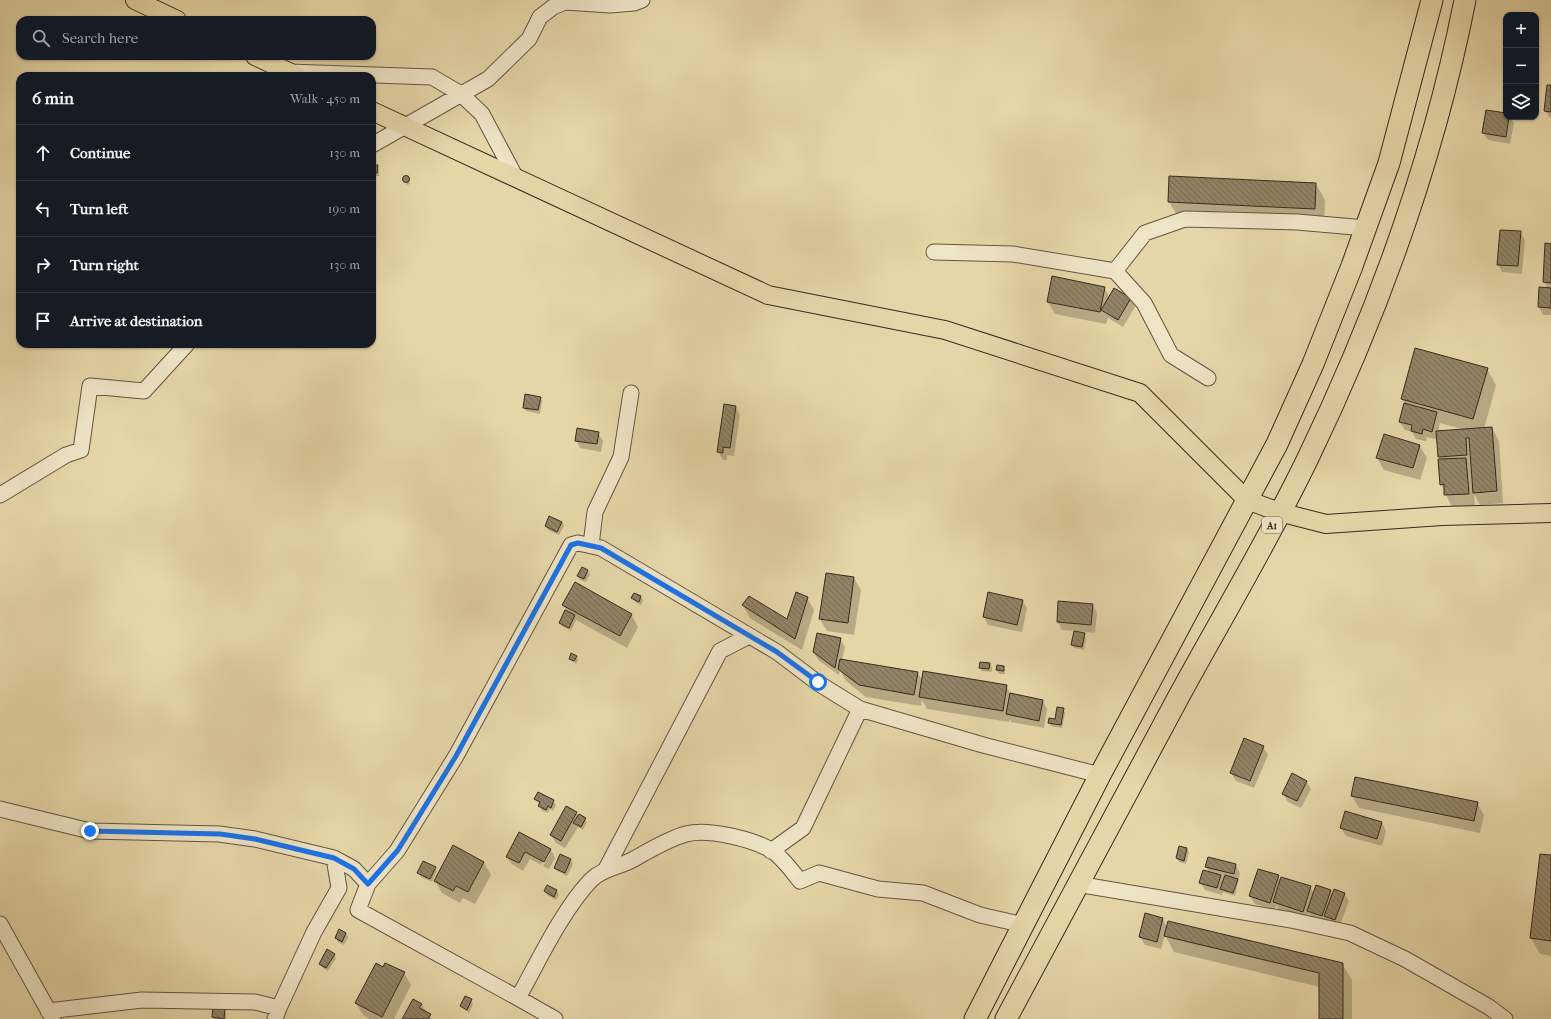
<!DOCTYPE html>
<html lang="en">
<head>
<meta charset="utf-8">
<style>
  body { margin:0; font-family:"IM FELL French Canon",serif; background:#20242c; color:#f1f3f6 }
  .controls { position:absolute; right:12px; top:12px; display:grid; overflow:hidden; border-radius:8px; box-shadow:0 1px 3px #0004 }
  .controls button { width:36px; height:36px; display:grid; place-items:center; padding:0; border:0; border-bottom:1px solid #363941; background:#171b24; color:#f1f3f6; font:20px sans-serif }
  .stop { position:absolute; width:12px; height:12px; margin:-9px; border:3px solid #1a73e8; border-radius:50%; background:#fff }
  .stop.end { background:#1a73e8; border-color:#fff; box-shadow:0 1px 4px #0008 }
  .list { margin:0; padding:0; list-style:none }
  h2 { display:flex; justify-content:space-between; align-items:center; height:52px; margin:0; padding:0 16px; font-size:17px }
  h2 small { font-size:13px; font-weight:400; color:#9ea1a6 }
  .list li { display:grid; grid-template-columns:26px 1fr auto; gap:12px; align-items:center; box-sizing:border-box; height:56px; padding:0 16px; border-top:1px solid #363941 }
  .list b { display:block; font-size:15px; white-space:nowrap }
  .list em { font-size:13px; font-style:normal; color:#9ea1a6 }
  .icon { flex:none; width:22px; height:22px; fill:none; stroke:currentColor; stroke-width:2; stroke-linecap:round; stroke-linejoin:round }
  .map { position:relative; flex:none; width:1551px; height:1019px; overflow:hidden }
  .search { position:absolute; background:#171b24; box-shadow:0 1px 3px #0004; left:16px; top:16px; width:360px; height:44px; display:flex; align-items:center; gap:10px; box-sizing:border-box; padding:0 14px; border-radius:12px; color:#9ea1a6; font-size:15px }
  .panel { position:absolute; background:#171b24; box-shadow:0 1px 3px #0004; left:16px; top:72px; width:360px; height:276px; border-radius:12px }
  .map>svg:first-child { display:block }
</style>
</head>
<body>
<div class="map">
<svg width="1551" height="1019" viewBox="0 0 1551 1019">
  <defs>
    <pattern id="building-back-hatch" width="6" height="6" patternUnits="userSpaceOnUse"><rect width="6" height="6" fill="#918466"/><path d="M-1 5l2 2M0 0l6 6M5-1l2 2" fill="none" stroke="#776c53"/></pattern>
  </defs>
  <rect width="100%" height="100%" fill="#e5d6a8"/>
  <filter id="stains"><feTurbulence type="fractalNoise" baseFrequency=".005" numOctaves="4"/><feColorMatrix values="0 0 0 0 .2 0 0 0 0 .09 0 0 0 0 .02 0 0 0 .5 -.17"/></filter>
  <radialGradient id="worn" r=".72"><stop offset=".6" stop-color="#630" stop-opacity="0"/><stop offset="1" stop-color="#630" stop-opacity=".3"/></radialGradient>
  <path fill="#0003" fill-rule="evenodd" d="M1551 86V119L1545 111Z
    M1506 114V117H1510L1514 123 1510 144 1488 140 1483 133Z
    M372 166H377L379 170V176H372Z
    M406 177 410 184 407 185 404 178Z
    M1316 184 1325 200 1324 225 1179 218 1169 202Z
    M1520 232 1525 240 1522 274 1502 272 1498 264Z
    M1551 245V315H1543L1539 307 1548 289 1544 282Z
    M1104 288 1110 297 1131 299 1135 307 1123 327 1108 318 1106 324 1055 314 1048 302Z
    M1487 369 1496 385 1484 429 1492 428 1499 441 1503 503 1480 505 1474 494 1475 505 1452 507 1441 484V460L1439 456 1438 440 1427 437 1426 441 1416 439 1412 432 1405 430 1400 422 1405 404 1402 399ZM1440 423 1465 430 1438 432Z
    M540 398 542 401 540 414 526 411 524 407Z
    M736 407 740 415 734 456 727 455V460H723L718 452Z
    M598 433 603 441 601 452 580 448 576 440Z
    M1420 446 1427 458 1420 480 1384 470 1377 458Z
    M550 517 562 522 564 526 559 535 548 530 546 526Z
    M587 571 590 574 586 582 580 580 578 576Z
    M854 578 861 590 854 635 827 631 820 619Z
    M634 594 641 597 643 600 641 605 635 602 633 598Z
    M807 598 814 610 802 650 750 618 743 605 787 620Z
    M1022 600 1027 608 1022 632 988 625 984 617Z
    M563 605 631 614 638 627 627 648 576 620 571 631 562 626 560 623 568 613Z
    M1093 605 1097 613 1095 633 1078 631 1084 634 1086 638 1084 650 1074 648 1072 645 1075 631 1062 630 1058 622Z
    M840 639 845 647 842 660 918 673 923 682 1006 686 1011 694 1043 701 1047 709 1044 728 1011 722 1010 719 1009 722 927 709 922 700 921 706 866 697 846 681 840 670 839 675 818 660 814 652Z
    M576 657 578 660 576 664 570 659Z
    M990 664 992 668 991 672 982 671 980 667Z
    M1004 666 1005 674H999L997 670Z
    M1063 709 1065 713 1062 728 1051 726 1049 723 1055 720Z
    M1263 747 1268 755 1254 788 1236 781 1231 773Z
    M1356 778 1477 803 1484 815 1480 833 1359 808 1352 796Z
    M1306 781 1311 789 1301 808 1288 802 1283 794Z
    M535 799 553 801 556 805 553 811 550 809 548 813 541 810 540 804Z
    M576 813 587 822 583 830 578 827 565 848 556 843 551 835Z
    M1382 823 1386 831 1382 846 1346 836 1341 828Z
    M520 833 551 850 555 858 549 869 543 866 550 853H548L541 865 530 859 523 871 512 864 507 857Z
    M454 847 484 863 491 875 475 904 463 898 460 903 442 893 435 881Z
    M1187 849 1189 852 1186 864 1179 862 1177 858Z
    M1541 855 1551 856V956L1540 954 1531 938Z
    M560 856 571 860 573 864 567 876 557 871 555 867Z
    M1236 865 1240 873 1235 896 1223 892 1222 895 1205 890 1200 882 1210 873 1206 867Z
    M435 868 437 871 432 882 421 877 419 873Z
    M1278 876 1281 881 1310 887 1314 893 1330 891 1333 895 1344 893 1349 901 1339 928 1330 924 1327 920 1326 924 1312 919 1309 913 1307 919 1279 910 1276 905 1275 910 1255 904 1250 896Z
    M548 886 557 891 559 895 556 900 547 895 545 891Z
    M1162 918 1167 927 1342 964 1352 980V1019H1320V987L1174 952 1165 935 1161 949 1145 945 1140 937Z
    M346 933 348 937 344 945 338 942 336 938Z
    M334 955 336 958 328 971 322 967 320 964Z
    M404 973 411 985 394 1019H370L363 1015 356 1003Z
    M471 1000 473 1004 469 1013 461 1006Z
    M421 1004 432 1019H403Z
    M224 1009 226 1013V1019H214L213 1017Z"/>
  <path fill="url(#building-back-hatch)" stroke="#362b1f" d="M1547 85H1551V112L1544 111Z
    M1486 110 1506 113V117H1509L1506 137 1482 133Z
    M372 165H378L377 173 372 172Z
    M402.5 179a3.5 3.5 0 1 1 7 0a3.5 3.5 0 1 1-7 0Z
    M1169 176 1316 183 1315 209 1168 202Z
    M1500 230 1521 231 1518 266 1497 265Z
    M1545 243 1551 244V283L1543 282Z
    M1052 276 1105 287 1100 312 1047 302Z
    M1539 287 1551 288V308L1538 307Z
    M1114 288 1131 298 1118 320 1101 310Z
    M1415 348 1488 368 1473 419 1401 399Z
    M525 394 541 397 538 410 523 408Z
    M1404 403 1437 412 1432 432 1423 429 1422 434 1411 431 1412 425 1399 422Z
    M724 404 736 406 730 448 723 447V453L717 452Z
    M1492 427 1497 491 1473 493 1469 438H1466L1467 455 1438 457 1436 431Z
    M577 428 599 432 597 444 575 441Z
    M1384 434 1420 445 1413 468 1376 458Z
    M1466 458 1469 494 1444 495V484L1440 485 1438 459Z
    M549 516 562 522 557 532 545 526Z
    M582 567 588 570 584 579 577 576Z
    M826 573 854 577 848 623 819 619Z
    M575 582 632 614 620 636 562 605Z
    M796 592 808 597 795 639 742 605 749 596 787 619Z
    M988 592 1023 600 1017 625 983 617Z
    M634 593 641 596 639 602 631 598Z
    M1058 601 1093 604 1091 625 1057 622Z
    M565 610 575 615 569 628 559 623Z
    M1074 631 1085 633 1082 647 1071 645Z
    M817 633 841 638 835 668 813 652Z
    M571 653 577 656 574 661 569 659Z
    M840 659 918 672 914 695 859 685 838 669Z
    M980 662 990 663 989 669 979 668Z
    M997 665 1004 666V671L996 670Z
    M923 671 1007 685 1003 711 919 697Z
    M1010 693 1043 700 1039 721 1006 714Z
    M1057 707 1064 708 1061 725 1048 723 1049 718 1055 719Z
    M1244 738 1264 746 1250 781 1230 773Z
    M1292 773 1307 781 1297 801 1282 794Z
    M1355 777 1478 802 1474 821 1351 796Z
    M538 792 554 800 551 808 548 806 546 810 538 806 540 802 534 799Z
    M566 806 577 812 561 841 550 835Z
    M1345 811 1382 822 1377 839 1340 828Z
    M579 814 586 818 581 827 573 823Z
    M519 832 551 849 544 862 525 852 519 863 506 857Z
    M453 845 484 862 468 892 456 886 453 891 434 881Z
    M1179 846 1187 848 1184 861 1176 858Z
    M560 854 571 859 565 873 554 868Z
    M1540 854 1551 855V941L1530 938Z
    M1208 857 1236 864 1234 874 1205 867Z
    M423 861 436 867 430 879 417 873Z
    M1258 869 1279 875 1270 903 1249 896Z
    M1203 870 1221 875 1217 888 1199 883Z
    M1225 875 1238 879 1233 893 1220 889Z
    M1281 877 1311 886 1303 912 1273 902Z
    M547 885 557 890 554 897 544 891Z
    M1316 885 1331 890 1322 916 1307 911Z
    M1334 889 1345 893 1335 920 1324 916Z
    M1145 913 1163 918 1157 942 1139 937Z
    M1168 921 1343 963V1019H1319V973L1164 936Z
    M339 929 346 933 342 942 335 938Z
    M327 949 335 954 326 968 319 964Z
    M376 963 383 967 385 963 405 972 382 1017 355 1003Z
    M465 996 472 999 467 1010 460 1006Z
    M413 999 422 1004 419 1008 431 1014 428 1019H402Z
    M213 1006 225 1008 224 1019 212 1017Z"/>
  <g fill="none" stroke-linecap="round" stroke-linejoin="round">
    <g stroke="#625641" stroke-width="17">
      <path id="minor" d="M289 72 432 77 461 94 482 114 516 178
        M372 145 488 79 529 39 540 17 553 7 565 2 610 5 634 3 642 0
        M934 252 1013 254 1115 271 1144 303 1171 355 1208 378
        M1115 271 1145 233 1185 219 1297 222 1366 228
        M0 495 66 455 81 450 90 386 144 391 187 344
        M591 545 595 512 621 457 631 393
        M0 809 90 831 219 834 255 839 334 858 354 869 368 884 358 910 518 998C538 962 563 909 591 880 603 868 620 867 634 859 650 850 668 839 686 834 707 828 752 839 771 850 782 857 792 871 800 881L819 873 878 889 923 893 980 915 1024 925
        M771 851 803 828 860 709
        M606 869 720 651 749 636
        M368 884 397 851 456 756 571 545 578 543 601 548 777 652 818 683 860 709 983 745 1100 775
        M1077 884 1291 920 1350 933 1405 959 1489 1007 1505 1019
        M0 924 53 1019
        M518 998 555 1019
        M279 1008 314 932 339 888 334 858
        M48 1011 142 1000 255 1002 279 1008 275 1019"/>
    </g>
    <g stroke="#362b1f" stroke-width="20">
      <path id="major" d="M135 0 177 20
        M255 56 297 76
        M372 111 768 295 945 330 1140 393 1247 500 1279 512 1326 524 1442 516 1551 513"/>
    </g>
    <g stroke="#362b1f" stroke-width="23">
      <path id="highway" d="M975 1019 1100 775 1277 444 1313 364 1352 266 1389 163 1432 0
        M1006 1019C1064 911 1121 803 1179 696 1222 617 1269 539 1308 458 1378 313 1434 157 1465 0"/>
    </g>
    <use href="#minor" stroke="#eee4c6" stroke-width="15"/>
    <use href="#major" stroke="#e5d6a8" stroke-width="18"/>
    <use href="#highway" stroke="#e5d6a8" stroke-width="21"/>
  </g>
  <g fill="none" stroke-linecap="round" stroke-linejoin="round">
    <path stroke="#1a73e8" stroke-width="5" d="M90 831 220 834 255 839 334 858 354 869 368 884 398 850 456 756 571 545 578 543 601 548 777 652 818 682"/>
  </g>
  <g text-anchor="middle" stroke-width="4" stroke-linejoin="round" paint-order="stroke">
    <rect fill="#eee4c6" stroke="#6d6251" stroke-width="1" x="1262" y="517" width="20" height="16" rx="3"/>
    <g font-size="10" font-weight="bold" fill="#362b1f">
      <text x="1272" y="529">A1</text>
    </g>
  </g>
  <rect width="100%" height="100%" filter="url(#stains)"/>
  <rect width="100%" height="100%" fill="url(#worn)"/>
</svg>
<div class="controls">
<button>+</button>
<button>−</button>
<button><svg class="icon" aria-label="layers" viewBox="0 0 24 24"><path d="M12 4l9 5-9 5-9-5zM3 14l9 5 9-5"/></svg></button>
</div>
<div class="stop" style="left:818px;top:682px"></div>
<div class="stop end" style="left:90px;top:831px"></div>
<div class="search"><svg class="icon" aria-label="search" viewBox="0 0 24 24"><circle cx="10" cy="10" r="6"/><path d="M15 15l6 6"/></svg>Search here</div>
<section class="panel">
<h2>6 min<small>Walk · 450 m</small></h2>
<ul class="list">
<li><svg class="icon" aria-label="ahead" viewBox="0 0 24 24"><path d="M12 20V5M6 11l6-6 6 6"/></svg><div><b>Continue</b></div><em>130 m</em></li>
<li><svg class="icon" aria-label="left" viewBox="0 0 24 24"><path d="M17 20v-9H6M10 6l-5 5 5 5"/></svg><div><b>Turn left</b></div><em>190 m</em></li>
<li><svg class="icon" aria-label="right" viewBox="0 0 24 24"><path d="M7 20v-9h11M14 6l5 5-5 5"/></svg><div><b>Turn right</b></div><em>130 m</em></li>
<li><svg class="icon" aria-label="arrive" viewBox="0 0 24 24"><path d="M6 21V4h12l-3 4 3 4H6"/></svg><div><b>Arrive at destination</b></div></li>
</ul>
</section>
</div>
</body>
</html>
